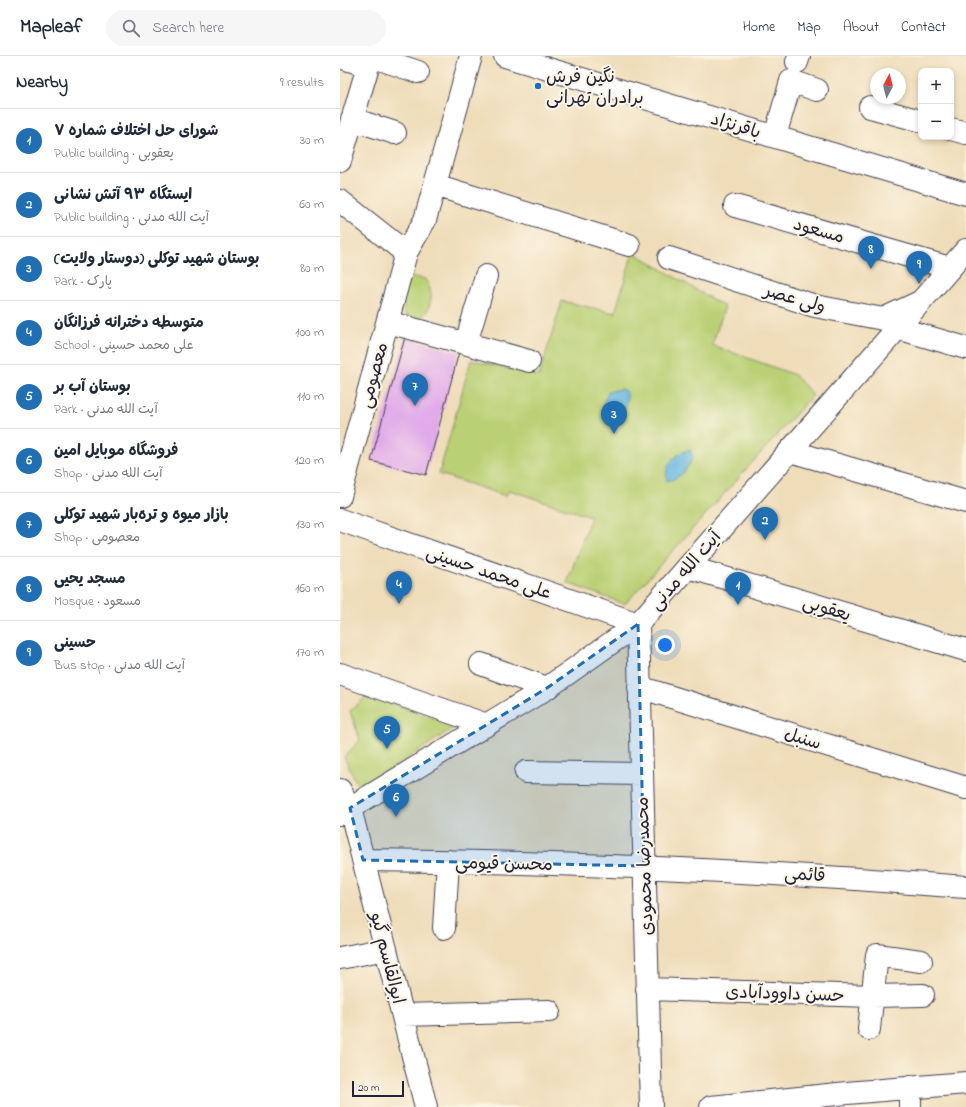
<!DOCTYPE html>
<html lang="en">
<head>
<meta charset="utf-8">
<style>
  body { margin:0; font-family:"Indie Flower","Playpen Sans Arabic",sans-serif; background:#f6f6f7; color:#1f2937 }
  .controls { position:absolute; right:12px; top:12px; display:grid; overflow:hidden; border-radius:8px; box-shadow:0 2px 6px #0003 }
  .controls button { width:36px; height:36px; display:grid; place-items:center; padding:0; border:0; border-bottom:1px solid #e0e1e3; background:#fff; color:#1f2937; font:20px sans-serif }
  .compass { position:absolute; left:530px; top:12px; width:36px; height:36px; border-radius:50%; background:#fff; box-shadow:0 2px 6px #0003; rotate:7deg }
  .scale { position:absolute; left:12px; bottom:10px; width:52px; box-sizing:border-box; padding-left:4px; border:2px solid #22223b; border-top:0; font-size:11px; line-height:14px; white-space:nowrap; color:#22223b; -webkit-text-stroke:3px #fcf5e5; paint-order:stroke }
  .you { position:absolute; left:325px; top:589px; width:14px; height:14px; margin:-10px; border:3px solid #fff; border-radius:50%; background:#1a73e8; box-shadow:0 0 0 6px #1a73e833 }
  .badge { display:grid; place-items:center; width:26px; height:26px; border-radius:50%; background:#1f6fb2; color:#fff; font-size:13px; font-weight:700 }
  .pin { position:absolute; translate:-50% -33px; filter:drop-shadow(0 1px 2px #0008) }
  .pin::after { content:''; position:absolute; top:21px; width:14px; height:12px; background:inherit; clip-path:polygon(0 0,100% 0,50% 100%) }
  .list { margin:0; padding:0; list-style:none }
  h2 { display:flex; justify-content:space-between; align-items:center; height:52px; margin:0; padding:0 16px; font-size:17px }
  h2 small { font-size:13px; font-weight:400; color:#747a83 }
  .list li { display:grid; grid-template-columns:26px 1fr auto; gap:12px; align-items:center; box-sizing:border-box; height:64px; padding:0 16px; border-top:1px solid #e0e1e3 }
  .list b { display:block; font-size:15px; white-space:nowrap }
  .list p { margin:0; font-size:13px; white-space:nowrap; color:#747a83 }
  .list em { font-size:13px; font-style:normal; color:#747a83 }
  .icon { flex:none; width:22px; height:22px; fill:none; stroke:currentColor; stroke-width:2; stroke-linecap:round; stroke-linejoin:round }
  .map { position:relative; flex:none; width:626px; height:1051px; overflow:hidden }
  header { display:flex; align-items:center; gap:24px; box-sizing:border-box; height:56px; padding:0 20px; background:#fff; border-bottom:1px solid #e0e1e3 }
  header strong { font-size:19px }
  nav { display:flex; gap:22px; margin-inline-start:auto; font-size:14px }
  .search { width:280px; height:36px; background:#f6f6f7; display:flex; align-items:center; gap:10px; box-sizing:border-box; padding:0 14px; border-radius:22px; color:#747a83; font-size:15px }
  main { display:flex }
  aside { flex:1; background:#fff }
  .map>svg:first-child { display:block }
</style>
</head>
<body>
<header>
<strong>Mapleaf</strong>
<div class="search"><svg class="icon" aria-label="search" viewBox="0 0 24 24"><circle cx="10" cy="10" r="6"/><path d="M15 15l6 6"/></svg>Search here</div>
<nav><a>Home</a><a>Map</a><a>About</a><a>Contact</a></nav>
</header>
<main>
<aside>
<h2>Nearby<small>9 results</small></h2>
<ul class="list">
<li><span class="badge">1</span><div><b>شورای حل اختلاف شماره ۷</b><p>Public building · یعقوبی</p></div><em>30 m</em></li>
<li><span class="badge">2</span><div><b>ایستگاه ۹۳ آتش نشانی</b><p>Public building · آیت الله مدنی</p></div><em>60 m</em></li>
<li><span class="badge">3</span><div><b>بوستان شهید توکلی (دوستار ولایت)</b><p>Park · پارک</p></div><em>80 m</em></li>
<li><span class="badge">4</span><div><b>متوسطه دخترانه فرزانگان</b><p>School · علی محمد حسینی</p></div><em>100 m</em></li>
<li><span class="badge">5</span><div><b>بوستان آب بر</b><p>Park · آیت الله مدنی</p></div><em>110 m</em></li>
<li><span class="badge">6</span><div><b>فروشگاه موبایل امین</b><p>Shop · آیت الله مدنی</p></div><em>120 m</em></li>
<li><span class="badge">7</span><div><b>بازار میوه و تره‌بار شهید توکلی</b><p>Shop · معصومی</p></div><em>130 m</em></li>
<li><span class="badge">8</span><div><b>مسجد یحیی</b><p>Mosque · مسعود</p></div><em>160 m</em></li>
<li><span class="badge">9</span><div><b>حسینی</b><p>Bus stop · آیت الله مدنی</p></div><em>170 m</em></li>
</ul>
</aside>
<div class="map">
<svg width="626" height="1051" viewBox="0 0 626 1051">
  <rect width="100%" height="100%" fill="#fcf5e5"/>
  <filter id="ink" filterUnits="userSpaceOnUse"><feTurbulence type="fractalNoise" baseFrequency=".025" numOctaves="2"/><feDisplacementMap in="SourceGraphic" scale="8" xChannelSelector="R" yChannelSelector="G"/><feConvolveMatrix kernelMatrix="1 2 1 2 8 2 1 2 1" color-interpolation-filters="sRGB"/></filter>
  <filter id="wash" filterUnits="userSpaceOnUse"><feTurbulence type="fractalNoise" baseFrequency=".012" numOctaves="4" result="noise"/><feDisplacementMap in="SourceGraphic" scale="16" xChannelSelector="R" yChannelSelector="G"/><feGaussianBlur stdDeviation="0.9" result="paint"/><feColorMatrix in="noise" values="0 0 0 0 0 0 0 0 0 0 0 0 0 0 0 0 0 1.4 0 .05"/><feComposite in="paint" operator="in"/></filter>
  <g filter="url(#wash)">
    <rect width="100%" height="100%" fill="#efddba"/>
    <path fill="#bad074" stroke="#6e7958" d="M293 196 385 251 372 289 455 319 473 339 285 548 227 527 251 461 169 434 166 440 99 418 131 304 199 320 222 245 275 257Z
      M74 221 85 223C95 235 92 258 77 263L66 259C59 248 62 228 74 221Z
      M28 639 116 670 20 734 4 701 20 684 10 655Z"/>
    <path fill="#67b7e2" stroke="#446c8e" d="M281 333 287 336C287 348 287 355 275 360L262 350 268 336Z
      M350 394 353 401C348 412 340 423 327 425 323 410 336 396 350 394Z"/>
    <g id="blocks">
      <path fill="#e1abea" d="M65 281 119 296 86 419 31 405Z"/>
    </g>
  </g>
  <g filter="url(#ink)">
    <use href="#blocks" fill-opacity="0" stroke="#413e4e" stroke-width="1"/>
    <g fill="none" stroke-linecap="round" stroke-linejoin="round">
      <g stroke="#413e4e" stroke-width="24">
        <path id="minor" d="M31 0 78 16
          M165 0 626 138
          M0 1 28 10
          M457 6 459 0
          M530 51 581 65
          M12 63 55 77
          M611 73 626 77
          M435 80 451 25 477 34
          M0 105 31 0
          M95 129 289 189
          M0 145 66 197
          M395 150 610 212
          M329 202 475 250 543 263 580 246
          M48 266 189 305
          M557 272 626 292
          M126 287 146 220
          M450 395 626 446
          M0 440 66 197 85 164 131 0
          M0 464 298 568 311 1051
          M348 511 626 594
          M141 608 207 632
          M0 618 147 669
          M299 631 626 732
          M186 716 301 718
          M0 734 10 752 86 1051
          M23 804C225 806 425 815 626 831
          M104 872 108 805
          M0 902 46 893
          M307 933 533 940 583 939
          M63 959 209 955
          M529 973 537 899 581 905
          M371 1051 507 1037 626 1027
          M570 1051V1031"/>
      </g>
      <g stroke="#413e4e" stroke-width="24">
        <path id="major" d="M0 758 207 632 298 568 626 194"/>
      </g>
      <use href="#minor" stroke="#fff" stroke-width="22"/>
      <use href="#major" stroke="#fff" stroke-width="22"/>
    </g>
  </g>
  <path fill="#1f6fb2" fill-opacity="0.2" stroke="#1f6fb2" stroke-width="3" stroke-dasharray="8 5" stroke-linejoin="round" d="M298 568 304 810 23 804 10 752 207 632Z"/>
  <circle fill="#1f6fb2" stroke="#fcf5e5" stroke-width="1.5" cx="198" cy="30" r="4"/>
  <g text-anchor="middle" stroke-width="4" stroke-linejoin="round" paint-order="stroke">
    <g font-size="18" fill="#22223b" stroke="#fcf5e5" text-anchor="start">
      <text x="206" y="26">نگین فرش<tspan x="206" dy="21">برادران تهرانی</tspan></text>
    </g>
    <g font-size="18" fill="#22223b" stroke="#fcf5e5">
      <text transform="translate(396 69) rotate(17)" y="6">باقرنژاد</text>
      <text transform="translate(479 174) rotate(16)" y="6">مسعود</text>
      <text transform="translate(455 242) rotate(16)" y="6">ولی عصر</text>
      <text transform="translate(33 319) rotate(-75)" y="6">معصومی</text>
      <text transform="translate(345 514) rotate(-49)" y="6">آیت الله مدنی</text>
      <text transform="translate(149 516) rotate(19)" y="6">علی محمد حسینی</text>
      <text transform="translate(487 552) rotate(17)" y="6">یعقوبی</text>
      <text transform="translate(463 682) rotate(17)" y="6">سنبل</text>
      <text transform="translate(164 807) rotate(1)" y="6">محسن قیومی</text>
      <text transform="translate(304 810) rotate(-92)" y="6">محمدرضا محمودی</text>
      <text transform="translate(465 818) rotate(3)" y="6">قائمی</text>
      <text transform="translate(48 902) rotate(76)" y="6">ابوالقاسم گیو</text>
      <text transform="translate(445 937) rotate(2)" y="6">حسن داوودآبادی</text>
    </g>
  </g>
</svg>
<div class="controls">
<button>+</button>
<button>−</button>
</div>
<svg class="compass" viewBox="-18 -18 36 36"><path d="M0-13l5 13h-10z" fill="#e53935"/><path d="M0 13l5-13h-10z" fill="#747a83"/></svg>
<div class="scale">20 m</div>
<div class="you"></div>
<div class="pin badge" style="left:398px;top:549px">1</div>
<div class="pin badge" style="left:425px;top:484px">2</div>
<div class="pin badge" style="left:274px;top:378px">3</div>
<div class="pin badge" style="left:59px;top:548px">4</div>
<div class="pin badge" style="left:47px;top:693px">5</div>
<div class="pin badge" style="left:56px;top:761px">6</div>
<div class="pin badge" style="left:75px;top:350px">7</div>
<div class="pin badge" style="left:531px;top:213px">8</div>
<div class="pin badge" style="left:579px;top:228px">9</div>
</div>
</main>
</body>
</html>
